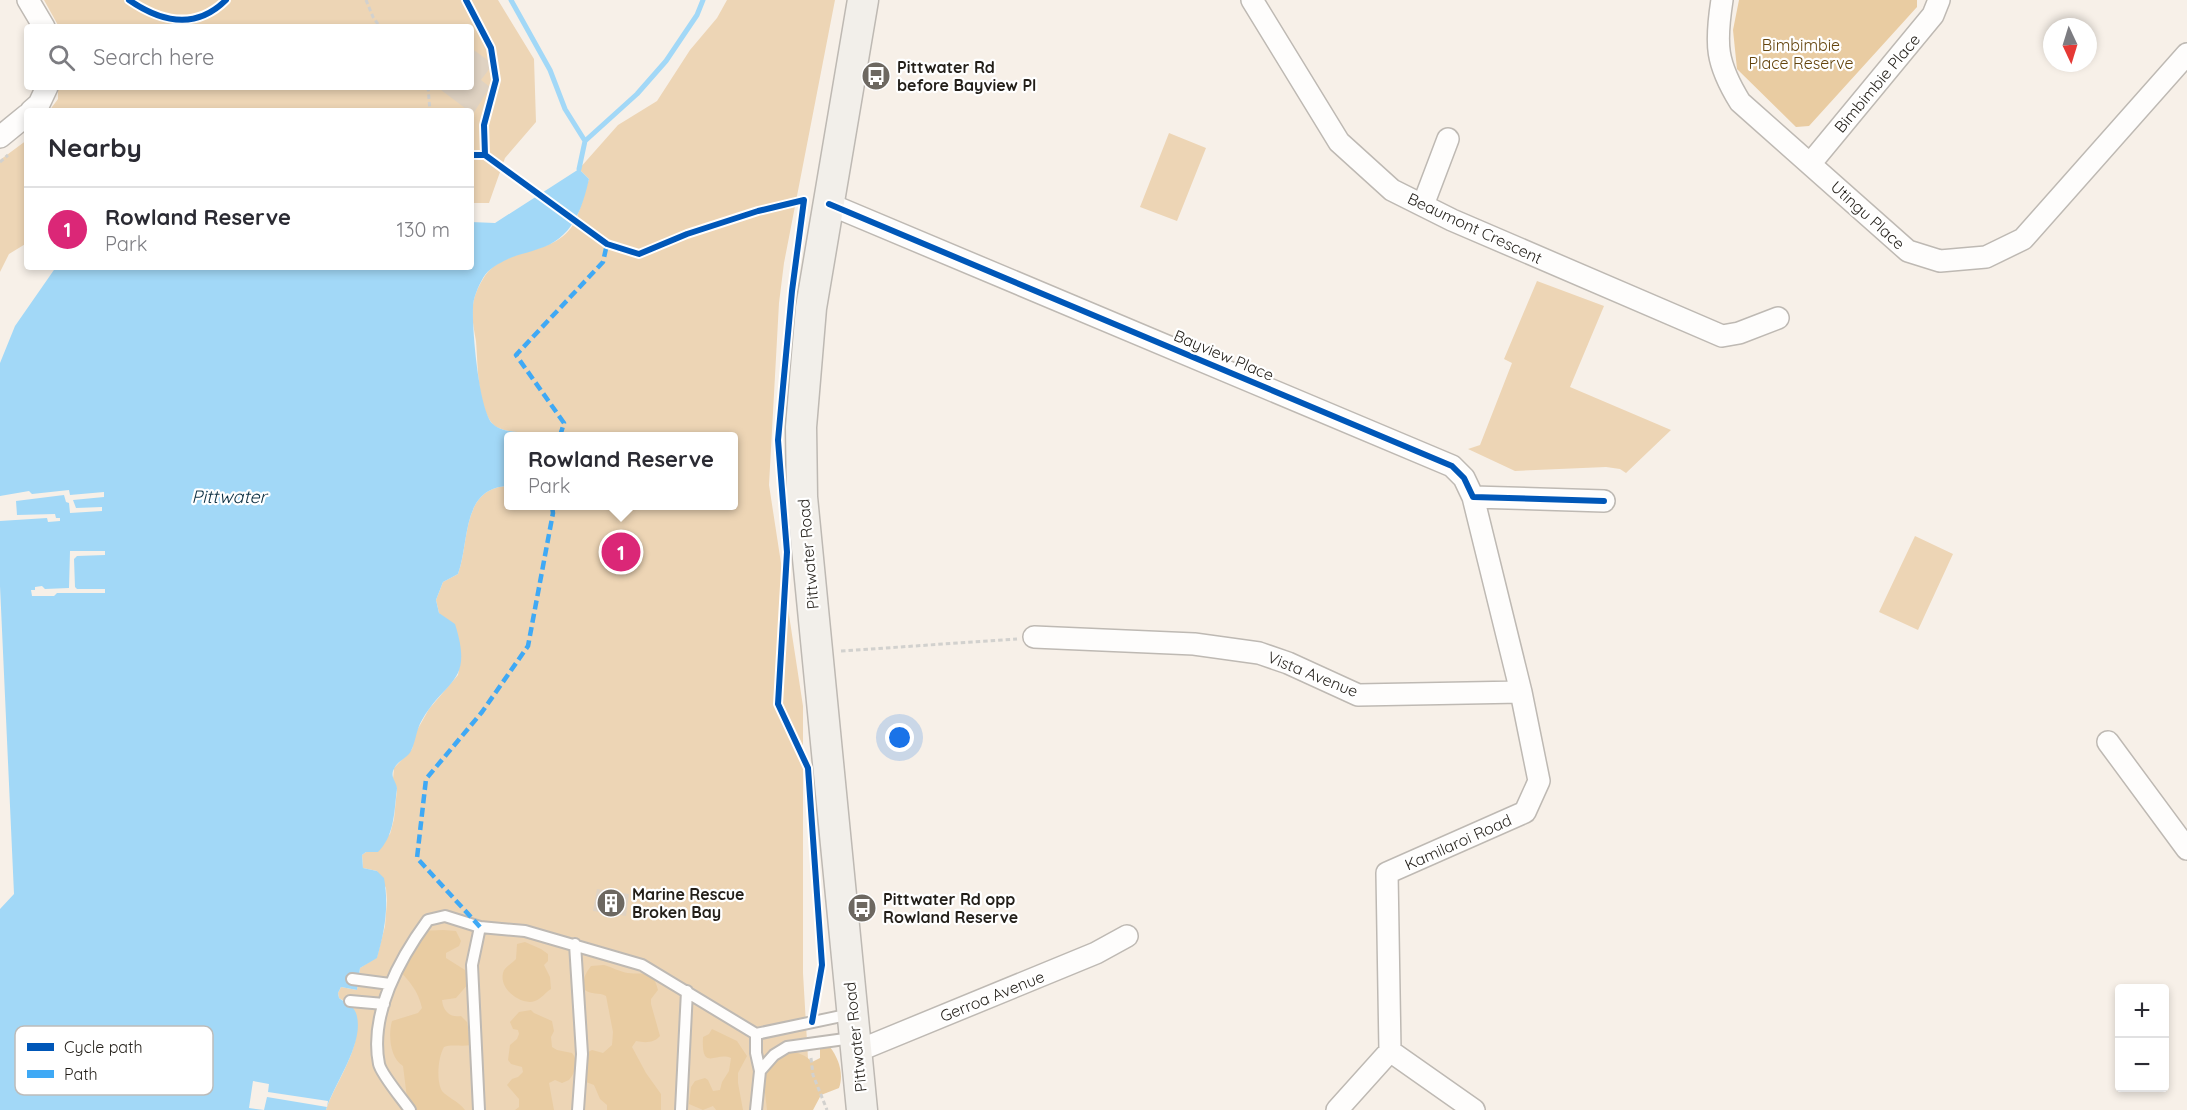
<!DOCTYPE html>
<html lang="en">
<head>
<meta charset="utf-8">
<style>
  body { margin:0; font-family:Quicksand,sans-serif; background:#f2f2f3; color:#2b2b33 }
  .controls { position:absolute; right:18px; bottom:18px; display:grid; overflow:hidden; border-radius:6px; box-shadow:0 3px 9px #0003 }
  .controls button { width:54px; height:54px; display:grid; place-items:center; padding:0; border:0; border-bottom:2px solid #e1e1e2; background:#fff; color:#2b2b33; font:30px sans-serif }
  .compass { position:absolute; left:2043px; top:18px; width:54px; height:54px; border-radius:50%; background:#fff; box-shadow:0 3px 9px #0003; rotate:176deg }
  .you { position:absolute; left:900px; top:738px; width:21px; height:21px; margin:-15px; border:4px solid #fff; border-radius:50%; background:#1a73e8; box-shadow:0 0 0 9px #1a73e833 }
  .badge { display:grid; place-items:center; width:39px; height:39px; border-radius:50%; background:#db2777; color:#fff; font-size:20px; font-weight:700 }
  .pin { position:absolute; translate:-50% -50%; border:3px solid #fff; box-shadow:0 2px 6px #0006 }
  .popup { position:absolute; left:504px; top:432px; width:234px; height:78px; box-sizing:border-box; display:grid; place-content:center; border-radius:6px; background:#fff; filter:drop-shadow(0 2px 4px #0005); font-size:20px; white-space:nowrap; color:#7c7c81 }
  .popup b { font-size:22px; color:#2b2b33 }
  .popup::after { content:''; position:absolute; left:50%; top:100%; margin-left:-12px; border:12px solid transparent; border-top-color:#fff }
  .list { margin:0; padding:0; list-style:none }
  h2 { display:flex; justify-content:space-between; align-items:center; height:78px; margin:0; padding:0 24px; font-size:26px }
  h2 small { font-size:20px; font-weight:400; color:#7c7c81 }
  .list li { display:grid; grid-template-columns:39px 1fr auto; gap:18px; align-items:center; box-sizing:border-box; height:84px; padding:0 24px; border-top:2px solid #e1e1e2 }
  .list b { display:block; font-size:22px; white-space:nowrap }
  .list p { margin:0; font-size:20px; white-space:nowrap; color:#7c7c81 }
  .list em { font-size:20px; font-style:normal; color:#7c7c81 }
  .icon { flex:none; width:33px; height:33px; fill:none; stroke:currentColor; stroke-width:2; stroke-linecap:round; stroke-linejoin:round }
  .map { position:relative; flex:none; width:2187px; height:1110px; overflow:hidden }
  .search { position:absolute; background:#fff; box-shadow:0 3px 9px #0003; left:24px; top:24px; width:450px; height:66px; display:flex; align-items:center; gap:15px; box-sizing:border-box; padding:0 21px; border-radius:6px; color:#7c7c81; font-size:22px }
  .panel { position:absolute; background:#fff; box-shadow:0 3px 9px #0003; left:24px; top:108px; width:450px; height:162px; border-radius:6px }
  .map>svg:first-child { display:block }
</style>
</head>
<body>
<div class="map">
<svg width="2187" height="1110" viewBox="0 0 2187 1110">
  <rect width="100%" height="100%" fill="#f7f0e8"/>
  <path fill="#edd5b5" d="M44 0H498L534 59 536 122 505 158 489 203H471V111H49L58 99V87H471V27H59Z
    M727 0H835L784 263 779 303 769 485 803 706V973L811 1110H326C334 1085 361 1049 356 1022 355 1017 352 1010 350 1005L339 998 338 993 341 987 357 990 360 968 377 957 385 926 387 901 386 888 377 871 363 868 362 855 390 834 394 819 397 789 393 779 394 768 412 749 416 732 429 709 458 675 461 656 439 613 436 600 443 582 458 574C470 541 461 488 508 486V506H734V436H522L529 433C519 432 497 432 491 422 477 401 478 365 476 341 474 329 471 317 473 305 474 296 478 287 483 279 502 245 555 258 574 223 581 210 584 193 589 179L579 169 618 125 657 101 690 50 717 18Z
    M1169 133 1206 148 1177 221 1140 207Z
    M27 140V243L9 254 0 272V160Z
    M1537 281 1604 306 1570 387 1671 430 1626 473 1620 469 1606 467 1515 471 1468 449 1480 445 1512 363 1504 359Z
    M1915 536 1953 554 1918 630 1879 612Z"/>
  <path fill="#e9cca2" d="M1739 0H1917V7L1809 126 1796 127 1737 69 1733 30Z
    M443 930 456 931 461 941 459 946 446 953V958L465 970 469 983 456 998 442 1000C443 1011 450 1018 461 1016L467 1022 471 1045C462 1047 451 1044 444 1047 438 1057 436 1081 442 1091 447 1097 458 1101 465 1110H414L407 1098 403 1066C390 1058 388 1035 392 1021L418 1013 422 1008C418 990 409 981 397 968L419 931Z
    M525 942 541 949 548 954V961L544 965 550 977 551 989C546 992 541 999 535 1001 521 1006 499 989 503 973 504 967 512 964 516 959L517 944Z
    M604 965C612 967 620 972 628 973 644 975 653 969 658 990L651 999V1004L660 1036C654 1043 645 1043 636 1041L632 1047 646 1073 661 1094V1110H607V1105L600 1099 594 1085 586 1082 580 1074 584 1054 592 1050 603 1053 612 1045 613 1032 606 996C599 992 591 995 585 990 582 980 585 974 591 966Z
    M531 1010 534 1013 552 1021 554 1031 551 1037 552 1047 557 1050 572 1053C579 1061 575 1073 569 1080L562 1083 555 1080 549 1083 554 1110H515L519 1107V1099L507 1085 512 1079 518 1077 523 1072 522 1067 511 1064 508 1060 510 1045 517 1039 519 1034 518 1030 513 1029 510 1022 519 1012Z
    M712 1029 737 1041 747 1056 738 1073V1083L743 1110H716L713 1106 703 1110 689 1104 691 1087 695 1081 705 1078 708 1080 713 1091 720 1090 722 1082 729 1071 731 1058C716 1051 701 1073 703 1037L709 1034Z
    M825 1046 830 1047C839 1059 844 1074 839 1088L821 1095 813 1110H767L765 1093 755 1091C743 1061 791 1038 812 1062L820 1058V1047Z"/>
  <path fill="#a2d8f7" d="M579 169 589 179C582 210 572 239 538 249 528 253 518 254 508 259 498 264 489 268 483 278 478 287 473 298 473 308 472 329 479 411 493 424 502 433 521 432 533 433L522 436H508V486C461 488 470 541 458 574L443 582 436 600 439 613 455 624C474 684 446 678 422 720 416 730 416 741 411 751 407 759 397 760 393 771 391 778 396 781 397 788 397 791 396 794 396 797 394 817 393 837 378 852H366L362 855 363 868 377 871 384 878C389 905 385 931 377 958L360 968 357 990 341 987 338 993 339 998C345 1003 353 1005 356 1013 366 1042 334 1083 326 1110H0V909L14 894 0 586V363L15 326 56 267H471V222L495 223Z"/>
  <path fill="#f7f0e8" d="M69 490 70 495 104 492V497L73 500 76 508 102 507V511L70 513 69 503 66 502 64 495 16 501 17 515 55 514 56 518H60V521L48 522 47 518 0 521V496L29 491 32 494Z
    M70 551H105V555L77 556 74 559 75 587 77 589H105V593H57L54 596H32L31 590H35V587L42 586 45 589 69 588Z
    M253 1081 269 1084 268 1092 328 1101 327 1107 267 1097 264 1110 249 1108Z"/>
  <g fill="none" stroke-linecap="round" stroke-linejoin="round">
    <path stroke="#a2d8f7" stroke-width="5" d="M511 0 550 70 565 109 585 141
      M579 169 585 141 637 94 666 61 697 15 703 0"/>
  </g>
  <path fill="#dfd2c2" d="M471 48 493 64 481 80 490 87 473 114 437 87H471Z
    M597 889 629 894 626 916 593 911Z"/>
  <g fill="none" stroke-linecap="round" stroke-linejoin="round">
    <g stroke="#beb9b3" stroke-width="14">
      <path id="lane" d="M575 944 582 1054 578 1110
        M352 979 390 984
        M350 1001 384 1004
        M760 1071 774 1055 787 1047 852 1038
        M410 1110C403 1100 381 1074 379 1064 369 1014 400 958 428 920L445 916 480 927
        M479 1110 472 965 480 927 525 931 642 965 756 1034 851 1014
        M681 1110 687 991
        M756 1110 760 1071 756 1053V1034"/>
    </g>
    <g stroke="#beb9b3" stroke-width="24">
      <path id="street" d="M28 0 44 27
        M1252 0 1339 142 1392 190 1452 220 1722 336 1739 333 1778 318
        M1722 0C1715 45 1716 63 1740 102L1908 251 1940 261 1986 257 2023 239 2187 54
        M31 111 39 104 47 87
        M0 137 27 115
        M1810 164 1933 15 1939 0
        M829 204 1452 466 1464 478 1473 497 1604 501
        M1423 205 1448 139
        M1034 637 1194 644 1259 653 1288 663 1358 695 1521 692
        M2108 742 2187 849
        M1390 1051 1387 873 1525 812 1539 781 1521 692 1473 497
        M1390 1051 1474 1110
        M855 1052 1096 953 1127 936
        M1337 1110 1390 1051"/>
    </g>
    <g stroke="#beb9b3" stroke-width="33">
      <path id="secondary" d="M862 1110 802 497 801 427 811 308 863 0"/>
    </g>
    <path stroke="#d2d1ce" stroke-width="3" stroke-dasharray="4.5 3" stroke-linecap="butt" d="M366 0 373 17 380 27
      M428 87 430 111
      M0 162 8 155
      M841 651 1017 639
      M811 1058 813 1075 827 1110"/>
    <use href="#lane" stroke="#fefdfc" stroke-width="10"/>
    <use href="#street" stroke="#fefdfc" stroke-width="21"/>
    <use href="#secondary" stroke="#f2efea" stroke-width="30"/>
    <path stroke="#3fa9f5" stroke-width="4.5" stroke-dasharray="9 4.5" stroke-linecap="butt" d="M560 436 564 423 516 355 603 262 607 244
      M480 927 417 858 426 779 482 712 528 646 553 513 552 506"/>
    <g stroke="#fff" stroke-width="10">
      <path id="cycleway" d="M129 0C161 22 196 30 226 0
        M466 0 491 48 496 80 484 125 485 155H471
        M485 155 607 244 639 254 687 234 758 211 804 200 792 291 778 440 787 552 778 704 808 768 822 965 812 1022
        M829 204 1452 466 1464 478 1473 497 1604 501"/>
    </g>
    <use href="#cycleway" stroke="#0057b8" stroke-width="6"/>
  </g>
  <defs>
    <g id="bus-disc" transform="scale(1.5)"><circle r="9.5" fill="#6d6861" stroke="#fff"/><path d="M-5-6H5V4H4V6H2V4H-2V6H-4V4H-5ZM-3.5-4V0h7V-4ZM-3.5 1.2v1.5H-2V1.2ZM2 1.2v1.5H3.5V1.2Z" fill="#fff"/></g>
    <g id="building-disc" transform="scale(1.5)"><circle r="9.5" fill="#6d6861" stroke="#fff"/><path d="M-4-6H4V6H1V3H-1V6H-4ZM-2.5-4.3h1.7v1.8h-1.7ZM.8-4.3h1.7v1.8H.8ZM-2.5-1h1.7V.8h-1.7ZM.8-1h1.7V.8H.8Z" fill="#fff"/></g>
  </defs>
  <g fill-rule="evenodd">
    <use href="#bus-disc" x="876" y="76"/>
    <use href="#building-disc" x="611" y="903"/>
    <use href="#bus-disc" x="862" y="908"/>
  </g>
  <g text-anchor="middle" stroke-width="4.5" stroke-linejoin="round" paint-order="stroke">
    <g font-size="16" fill="#64440d" stroke="#fff">
      <text x="1801" y="51">Bimbimbie<tspan x="1801" dy="18">Place Reserve</tspan></text>
    </g>
    <g font-size="16" font-weight="bold" fill="#231f19" stroke="#fff" text-anchor="start">
      <text x="897" y="73">Pittwater Rd<tspan x="897" dy="18">before Bayview Pl</tspan></text>
      <text x="632" y="900">Marine Rescue<tspan x="632" dy="18">Broken Bay</tspan></text>
      <text x="883" y="905">Pittwater Rd opp<tspan x="883" dy="18">Rowland Reserve</tspan></text>
    </g>
    <g font-size="16" fill="#231f19" stroke="#fff">
      <text transform="translate(1877 83) rotate(-50)" y="6">Bimbimbie Place</text>
      <text transform="translate(1868 215) rotate(42)" y="6">Utingu Place</text>
      <text transform="translate(1475 228) rotate(25)" y="6">Beaumont Crescent</text>
      <text transform="translate(1224 355) rotate(23)" y="6">Bayview Place</text>
      <text transform="translate(808 554) rotate(-95)" y="6">Pittwater Road</text>
      <text transform="translate(1313 674) rotate(22)" y="6">Vista Avenue</text>
      <text transform="translate(1458 842) rotate(-24)" y="6">Kamilaroi Road</text>
      <text transform="translate(992 996) rotate(-22)" y="6">Gerroa Avenue</text>
      <text transform="translate(855 1037) rotate(-96)" y="6">Pittwater Road</text>
    </g>
    <g font-size="18" font-style="italic" fill="#092d41" stroke="#fff">
      <text x="229" y="503">Pittwater</text>
    </g>
  </g>
  <rect x="15" y="1026" width="198" height="69" rx="9" fill="#fff" stroke="#bdbcba" stroke-width="1.5"/>
  <rect x="27" y="1043" width="27" height="8" fill="#0057b8"/>
  <rect x="27" y="1070" width="27" height="8" fill="#3fa9f5"/>
  <g font-size="16" fill="#231f19">
    <text x="64" y="1053">Cycle path</text>
    <text x="64" y="1080">Path</text>
  </g>
</svg>
<div class="controls">
<button>+</button>
<button>−</button>
</div>
<svg class="compass" viewBox="-18 -18 36 36"><path d="M0-13l5 13h-10z" fill="#e53935"/><path d="M0 13l5-13h-10z" fill="#7c7c81"/></svg>
<div class="you"></div>
<div class="pin badge" style="left:621px;top:552px">1</div>
<div class="popup"><b>Rowland Reserve</b>Park</div>
<div class="search"><svg class="icon" aria-label="search" viewBox="0 0 24 24"><circle cx="10" cy="10" r="6"/><path d="M15 15l6 6"/></svg>Search here</div>
<section class="panel">
<h2>Nearby<small></small></h2>
<ul class="list">
<li><span class="badge">1</span><div><b>Rowland Reserve</b><p>Park</p></div><em>130 m</em></li>
</ul>
</section>
</div>
</body>
</html>
